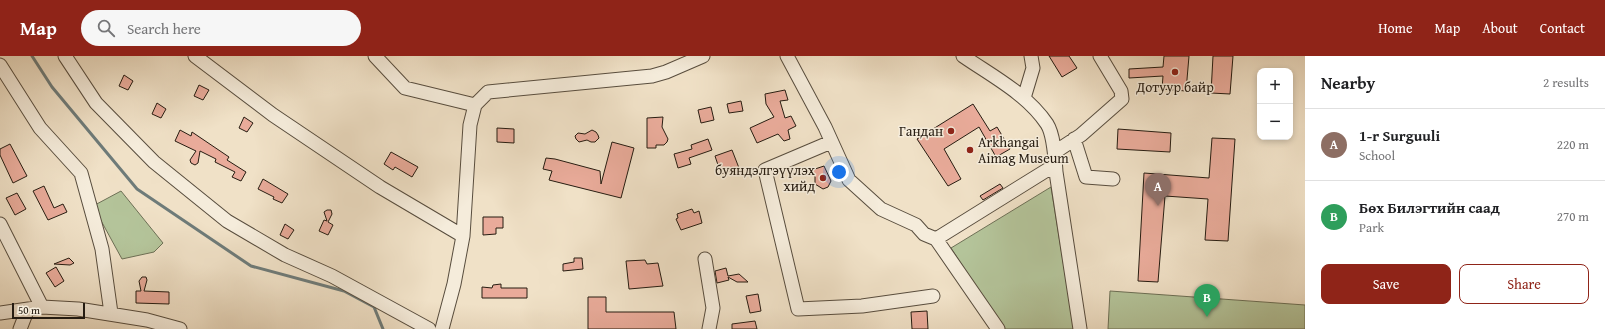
<!DOCTYPE html>
<html lang="en">
<head>
<meta charset="utf-8">
<style>
  body { margin:0; font-family:"Gentium Book Plus",serif; background:#f6f6f6; color:#202124 }
  .controls { position:absolute; right:12px; top:12px; display:grid; overflow:hidden; border-radius:8px; box-shadow:0 2px 6px #0003 }
  .controls button { width:36px; height:36px; display:grid; place-items:center; padding:0; border:0; border-bottom:1px solid #e0e0e0; background:#fff; color:#202124; font:20px sans-serif }
  .scale { position:absolute; left:12px; bottom:10px; width:73px; box-sizing:border-box; padding-left:4px; border:2px solid #261c11; border-top:0; font-size:11px; line-height:14px; white-space:nowrap; color:#261c11; -webkit-text-stroke:3px #f5ecdb; paint-order:stroke }
  .you { position:absolute; left:839px; top:116px; width:14px; height:14px; margin:-10px; border:3px solid #fff; border-radius:50%; background:#1a73e8; box-shadow:0 0 0 6px #1a73e833 }
  .badge { display:grid; place-items:center; width:26px; height:26px; border-radius:50%; background:#8f2418; color:#fff; font-size:13px; font-weight:700 }
  .pin { position:absolute; translate:-50% -33px; filter:drop-shadow(0 1px 2px #0008) }
  .pin::after { content:''; position:absolute; top:21px; width:14px; height:12px; background:inherit; clip-path:polygon(0 0,100% 0,50% 100%) }
  .list { margin:0; padding:0; list-style:none }
  h2 { display:flex; justify-content:space-between; align-items:center; height:52px; margin:0; padding:0 16px; font-size:17px }
  h2 small { font-size:13px; font-weight:400; color:#757577 }
  .list li { display:grid; grid-template-columns:26px 1fr auto; gap:12px; align-items:center; box-sizing:border-box; height:72px; padding:0 16px; border-top:1px solid #e0e0e0 }
  .list b { display:block; font-size:15px; white-space:nowrap }
  .list p { margin:0; font-size:13px; white-space:nowrap; color:#757577 }
  .list em { font-size:13px; font-style:normal; color:#757577 }
  .actions { display:flex; gap:8px; padding:12px 16px }
  .actions a { flex:1; padding:9px 0; border:1px solid #8f2418; border-radius:8px; text-align:center; font-size:14px; color:#8f2418 }
  .actions .main { background:#8f2418; color:#fff }
  .icon { flex:none; width:22px; height:22px; fill:none; stroke:currentColor; stroke-width:2; stroke-linecap:round; stroke-linejoin:round }
  .map { position:relative; flex:none; width:1305px; height:273px; overflow:hidden }
  header { display:flex; align-items:center; gap:24px; box-sizing:border-box; height:56px; padding:0 20px; background:#8f2418; color:#fff }
  header strong { font-size:19px }
  nav { display:flex; gap:22px; margin-inline-start:auto; font-size:14px }
  .search { width:280px; height:36px; background:#f6f6f6; display:flex; align-items:center; gap:10px; box-sizing:border-box; padding:0 14px; border-radius:22px; color:#757577; font-size:15px }
  main { display:flex }
  aside { flex:1; background:#fff }
  .map>svg:first-child { display:block }
</style>
</head>
<body>
<header>
<strong>Map</strong>
<div class="search"><svg class="icon" aria-label="search" viewBox="0 0 24 24"><circle cx="10" cy="10" r="6"/><path d="M15 15l6 6"/></svg>Search here</div>
<nav><a>Home</a><a>Map</a><a>About</a><a>Contact</a></nav>
</header>
<main>
<div class="map">
<svg width="1305" height="273" viewBox="0 0 1305 273">
  <rect width="100%" height="100%" fill="#f0e1c7"/>
  <filter id="stains"><feTurbulence type="fractalNoise" baseFrequency=".005" numOctaves="4"/><feColorMatrix values="0 0 0 0 .2 0 0 0 0 .09 0 0 0 0 .02 0 0 0 .5 -.17"/></filter>
  <radialGradient id="worn" r=".72"><stop offset=".6" stop-color="#630" stop-opacity="0"/><stop offset="1" stop-color="#630" stop-opacity=".3"/></radialGradient>
  <path fill="#b4c49a" stroke="#6d7056" d="M1051 131 1074 273H1003L951 192Z
    M121 135 163 187 154 196 122 203 93 150Z
    M1110 235 1305 249V273H1108Z"/>
  <g fill="none" stroke-linecap="round" stroke-linejoin="round">
    <path stroke="#6e7b79" stroke-width="3" d="M32 0 52 31 137 133 251 210 344 235 374 251 383 273"/>
  </g>
  <path fill="#e9ab9a" stroke="#261c11" d="M1049 0H1069L1077 12 1062 21Z
    M1164 0H1189L1186 35 1162 33 1163 20 1129 22V13L1163 11Z
    M1213 0H1233L1230 38 1211 37Z
    M124 19 133 25 128 34 119 30Z
    M199 29 209 34 203 44 194 40Z
    M785 34 788 44 780 45 785 62 791 60 796 70 788 74 790 83 784 85 778 78 757 87 750 72 774 61 766 48 765 38Z
    M741 45 743 55 729 57 727 48Z
    M157 47 166 53 161 62 152 58Z
    M973 48 990 75 997 71 1010 93 996 101 979 71 944 93 961 123 948 130 917 83Z
    M711 51 714 64 701 67 698 54Z
    M244 61 253 67 247 76 239 72Z
    M663 61 662 71 668 83 667 86 664 89H656V92H647V62Z
    M497 72 514 73V87L497 86Z
    M1118 73 1171 77 1170 96 1117 93Z
    M180 74 191 80 192 76 229 101 227 104 246 116 241 125 232 121 235 116 215 106 216 103 200 95 198 107 195 109 191 107 190 104 196 95 175 85Z
    M592 74 596 76 598 79 599 82 595 86H591L587 84 579 86 576 83 575 80 578 77 585 78Z
    M1212 82 1235 83 1228 185 1205 184 1208 143 1165 140 1158 226 1138 225 1144 117 1209 122Z
    M708 83 712 94 689 102 691 108 678 112 674 98 692 93 691 89Z
    M612 86 634 92 621 142 549 124 552 115 543 113 546 102 555 103 600 115 601 128Z
    M10 88 27 120 13 127 0 99V93Z
    M732 94 739 112 721 118 715 100Z
    M391 96 418 111 412 121 395 111 393 114 384 108Z
    M824 110 831 125 828 131 823 133 815 128V121L812 114Z
    M263 123 288 138 282 147 273 143 274 141 258 133Z
    M1000 128 1003 132 983 144 980 140Z
    M44 130 54 152 63 148 67 156 48 164 33 135Z
    M17 137 26 153 15 159 6 142Z
    M692 153 694 157 699 155 702 167 681 174 676 163 678 162 677 158Z
    M327 154H331L332 158 328 166 333 169 328 179 319 175 324 164 327 165 324 156Z
    M483 161H503V172H496V178L483 179Z
    M285 168 294 174 288 183 280 179Z
    M69 202 74 207 70 209 54 208Z
    M574 202H582L583 213 563 215V208L574 206Z
    M645 204 647 208 658 207 663 230 629 233 626 205Z
    M56 211 64 225 55 231 46 217Z
    M726 212 728 220 739 218 748 226H737L728 221 729 224 717 227 715 215Z
    M142 221H146L147 224 144 235 169 236V248L136 247V235H141L139 225Z
    M501 228V232H527V242H482V231L492 232 493 229Z
    M758 238 761 255 750 257 746 240Z
    M588 241H606V256H674L676 273H588Z
    M927 255 928 273H912L911 256Z
    M755 265 757 273H732V268Z"/>
  <g fill="none" stroke-linecap="round" stroke-linejoin="round">
    <g stroke="#584d3e" stroke-width="15">
      <path id="minor" d="M65 0 96 47 154 106 227 165 285 199 332 220 429 273
        M195 0 273 59 380 131 463 180
        M375 0 405 32 475 49
        M787 0 825 71 849 124 881 153 916 169 924 178 936 183 998 273
        M963 0C992 20 1027 38 1047 68 1054 79 1055 102 1056 116L1080 273
        M0 9 40 72 81 117 102 193 111 257
        M1024 42 1033 12 1031 0
        M1074 83 1086 121 1113 123
        M831 86 765 114 798 253 862 250 933 240
        M1055 96 1081 79 1122 43 1121 35 1100 0
        M0 168 42 251
        M936 183 1047 114 1056 116
        M705 203 713 252 709 273
        M0 257 42 251 78 253 147 264 180 273
        M20 273 27 255
        M442 273 454 228 463 180 470 69 475 49 488 36 652 20 666 16 703 0"/>
    </g>
    <use href="#minor" stroke="#f5ecdb" stroke-width="13"/>
  </g>
  <g fill="#8f2418" stroke="#f5ecdb" stroke-width="1.5">
    <circle cx="1175" cy="16" r="4"/>
    <circle cx="951" cy="75" r="4"/>
    <circle cx="970" cy="94" r="4"/>
    <circle cx="823" cy="122" r="4"/>
  </g>
  <g text-anchor="middle" stroke-width="3" stroke-linejoin="round" paint-order="stroke">
    <g font-size="14" fill="#261c11" stroke="#f5ecdb" text-anchor="end">
      <text x="1175" y="36" text-anchor="middle">Дотуур байр</text>
      <text x="943" y="80">Гандан</text>
      <text x="978" y="91" text-anchor="start">Arkhangai<tspan x="978" dy="16">Aimag Museum</tspan></text>
      <text x="815" y="119">буяндэлгэүүлэх<tspan x="815" dy="16">хийд</tspan></text>
    </g>
  </g>
  <rect width="100%" height="100%" filter="url(#stains)"/>
  <rect width="100%" height="100%" fill="url(#worn)"/>
</svg>
<div class="controls">
<button>+</button>
<button>−</button>
</div>
<div class="scale">50 m</div>
<div class="you"></div>
<div class="pin badge" style="left:1158px;top:150px;background:#8d6e63">A</div>
<div class="pin badge" style="left:1207px;top:261px;background:#2e9e5b">B</div>
</div>
<aside>
<h2>Nearby<small>2 results</small></h2>
<ul class="list">
<li><span class="badge" style="background:#8d6e63">A</span><div><b>1-r Surguuli</b><p>School</p></div><em>220 m</em></li>
<li><span class="badge" style="background:#2e9e5b">B</span><div><b>Бөх Билэгтийн саад</b><p>Park</p></div><em>270 m</em></li>
</ul>
<div class="actions"><a class="main">Save</a><a>Share</a></div>
</aside>
</main>
</body>
</html>
